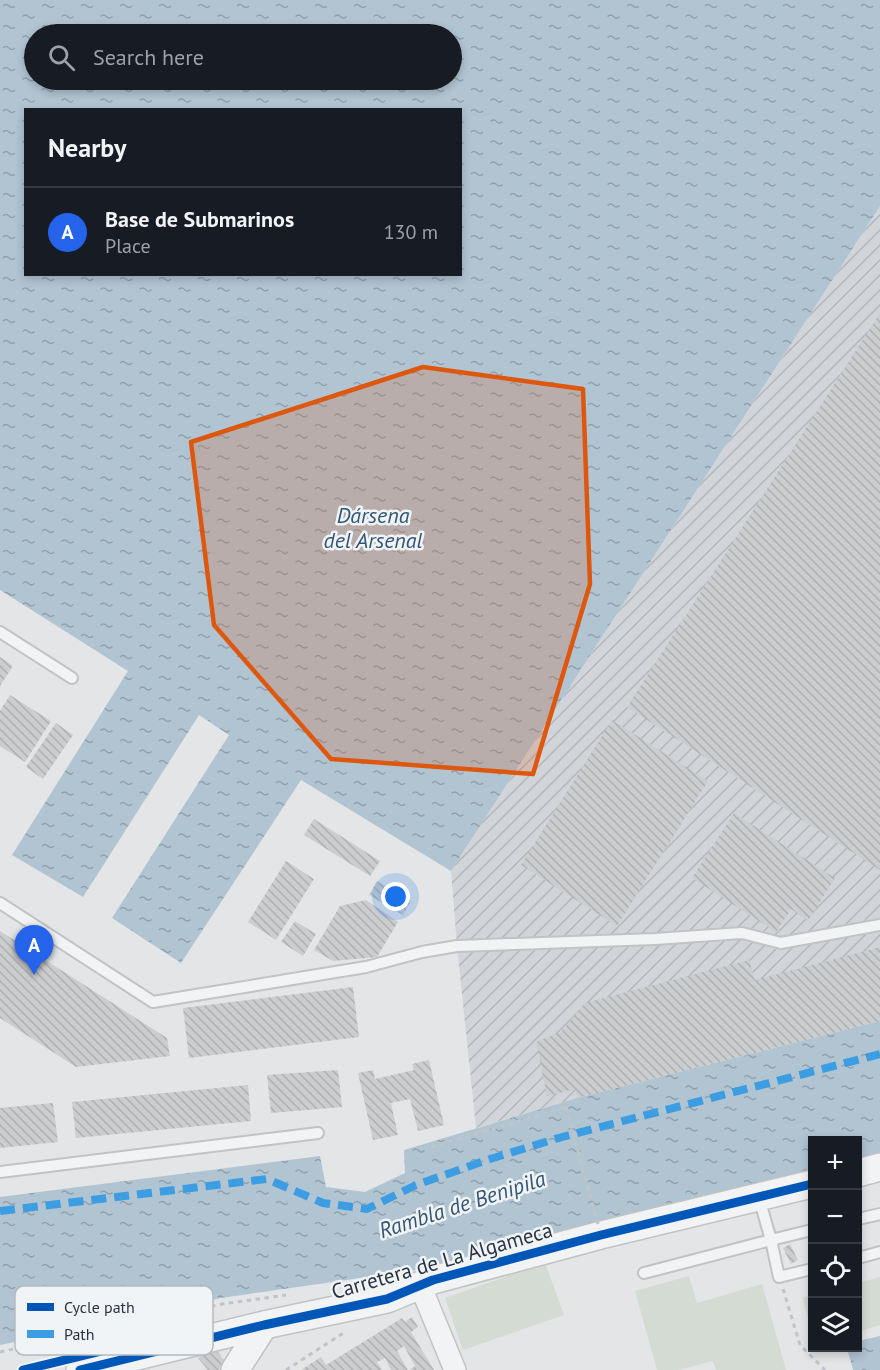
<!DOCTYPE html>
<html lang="en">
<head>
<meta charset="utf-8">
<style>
  body { margin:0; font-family:"PT Sans",sans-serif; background:#20242c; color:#f1f3f6 }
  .controls { position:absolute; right:18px; bottom:18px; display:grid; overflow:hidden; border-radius:0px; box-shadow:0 3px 9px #0003 }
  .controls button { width:54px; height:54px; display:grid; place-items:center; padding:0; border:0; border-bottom:2px solid #363941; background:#171b24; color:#f1f3f6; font:30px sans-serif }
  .you { position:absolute; left:396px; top:897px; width:21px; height:21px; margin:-15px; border:4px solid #fff; border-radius:50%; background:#1a73e8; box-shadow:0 0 0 9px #1a73e833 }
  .badge { display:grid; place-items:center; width:39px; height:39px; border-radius:50%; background:#2563eb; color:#fff; font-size:20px; font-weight:700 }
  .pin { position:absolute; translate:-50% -50px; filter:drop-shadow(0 2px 3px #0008) }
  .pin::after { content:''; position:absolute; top:32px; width:21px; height:18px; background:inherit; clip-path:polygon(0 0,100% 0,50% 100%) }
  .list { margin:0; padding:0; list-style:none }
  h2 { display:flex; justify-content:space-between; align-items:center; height:78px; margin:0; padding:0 24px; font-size:26px }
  h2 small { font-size:20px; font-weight:400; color:#9ea1a6 }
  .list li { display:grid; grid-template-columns:39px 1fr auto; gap:18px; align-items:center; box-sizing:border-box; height:90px; padding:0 24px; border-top:2px solid #363941 }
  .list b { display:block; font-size:22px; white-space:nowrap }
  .list p { margin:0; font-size:20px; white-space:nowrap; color:#9ea1a6 }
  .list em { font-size:20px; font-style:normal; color:#9ea1a6 }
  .icon { flex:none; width:33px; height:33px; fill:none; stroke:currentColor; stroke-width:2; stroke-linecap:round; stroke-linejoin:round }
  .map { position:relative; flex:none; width:880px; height:1370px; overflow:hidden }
  .search { position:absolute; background:#171b24; box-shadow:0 3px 9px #0003; left:24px; top:24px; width:438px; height:66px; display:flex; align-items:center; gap:15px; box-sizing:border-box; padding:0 21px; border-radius:33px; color:#9ea1a6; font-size:22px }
  .panel { position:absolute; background:#171b24; box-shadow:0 3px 9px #0003; left:24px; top:108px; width:438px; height:168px; border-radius:0px }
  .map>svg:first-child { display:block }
</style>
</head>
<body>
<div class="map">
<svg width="880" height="1370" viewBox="0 0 880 1370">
  <defs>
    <pattern id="industrial-furrows" width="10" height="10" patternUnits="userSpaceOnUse" patternTransform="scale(1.5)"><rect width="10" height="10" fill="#d1d5da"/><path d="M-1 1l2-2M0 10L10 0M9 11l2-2" fill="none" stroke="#b3b7bc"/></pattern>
    <pattern id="water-ripples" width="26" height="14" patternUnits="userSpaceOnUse" patternTransform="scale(1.5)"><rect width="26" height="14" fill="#b1c4d2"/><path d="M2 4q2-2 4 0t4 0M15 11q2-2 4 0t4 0" fill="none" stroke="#90a0ac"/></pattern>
    <pattern id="building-back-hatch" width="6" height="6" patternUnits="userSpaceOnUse" patternTransform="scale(1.5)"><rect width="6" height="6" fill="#cbcdcf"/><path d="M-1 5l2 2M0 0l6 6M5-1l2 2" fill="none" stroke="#aeb1b3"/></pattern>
  </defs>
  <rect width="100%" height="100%" fill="#e3e5e7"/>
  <path fill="url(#industrial-furrows)" d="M880 206V1021L577 1098 476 1128 457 946 451 871Z"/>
  <path fill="#d4dbd3" d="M545 1263 564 1315 463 1350 445 1298Z
    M689 1276 697 1303 762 1284 786 1370H716L713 1361 678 1370H657L635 1291Z
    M880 1277V1325L858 1332V1283Z
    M812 1295V1333L803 1298Z"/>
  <path fill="url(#water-ripples)" fill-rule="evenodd" d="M0 0H880V206L451 871 301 780 181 963 112 918 229 735 199 715 83 897 12 855 128 671 0 590ZM452 34V80H34V34ZM26 110H460V274H26Z
    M880 1021V1157L858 1163V1140H812V1174L425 1271 423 1269 221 1298 0 1345V1197L320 1156 326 1187 365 1192 405 1173 404 1150 577 1098Z
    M880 1336V1370H853L847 1348H858V1341Z"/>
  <path fill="url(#building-back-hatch)" d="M880 313V870L627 707Z
    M0 657 13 666 0 686Z
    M10 695 51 721 25 762 0 746V711Z
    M612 720 708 781 617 926 521 865Z
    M56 723 73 735 43 779 26 767Z
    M734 813 835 878 808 921 791 909 776 932 692 878Z
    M314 819 380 861 370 876 304 835Z
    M286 861 314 879 276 940 248 922Z
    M377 881 411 901 403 915 369 895Z
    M366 900 398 922 377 957 333 961 314 950 340 906Z
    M295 921 316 934 303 956 281 942Z
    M0 931 167 1038 170 1056 76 1067 0 1018Z
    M880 947V1021L577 1098 576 1089 547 1096 536 1042 561 1032 585 1003 749 960 755 980Z
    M353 987 359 1037 189 1058 183 1008Z
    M429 1060 444 1125 418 1131 410 1099 391 1103 398 1135 373 1140 358 1073 373 1070 375 1079 414 1070 412 1064Z
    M338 1070 342 1107 271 1113 267 1075Z
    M248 1085 251 1121 76 1138 72 1102Z
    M53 1103 58 1142 0 1148V1108Z
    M790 1244 798 1260 791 1264 783 1248Z
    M412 1317 418 1327 411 1332 434 1370H410L415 1366 404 1346 397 1351 408 1370H391L385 1358 377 1362 382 1370H301L321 1357 326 1365 402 1318 405 1322Z
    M216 1349 225 1362 219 1370H208L198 1358 206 1352Z"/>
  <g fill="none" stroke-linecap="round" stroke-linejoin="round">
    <g stroke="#c1c3c5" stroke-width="14">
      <path id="service" d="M0 632 72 678
        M0 903 153 1002 366 967 422 952 457 946 655 939 742 933 781 943 880 925
        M0 1172 318 1133
        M759 1198 771 1240 812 1230
        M858 1219 880 1214
        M858 1258 880 1252
        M644 1273 771 1240 779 1277 812 1269"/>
    </g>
    <g stroke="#c1c3c5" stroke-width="24">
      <path id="minor" d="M420 1285 455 1370"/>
    </g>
    <g stroke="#c1c3c5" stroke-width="30">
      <path id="tertiary" d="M858 1173 880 1167
        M80 1370 264 1325 387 1299 433 1280 601 1235 812 1184
        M235 1370 264 1325"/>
    </g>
    <path stroke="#c1c4c8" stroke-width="3" stroke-dasharray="4.5 4.5" stroke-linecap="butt" d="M431 1147 566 1107
      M783 1289 800 1345 825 1370
      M0 1352 222 1304 286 1295
      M39 1370 58 1366
      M286 1370 345 1332"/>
    <use href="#service" stroke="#f2f3f4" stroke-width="10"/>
    <use href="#minor" stroke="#f2f3f4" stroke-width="21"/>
    <use href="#tertiary" stroke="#f2f3f4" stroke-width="27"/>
    <path stroke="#c1c4c8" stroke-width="3" stroke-dasharray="4.5 4.5" stroke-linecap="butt" d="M566 1107 601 1235"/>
    <path stroke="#3d9de3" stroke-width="8" stroke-dasharray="15 8" stroke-linecap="butt" d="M0 1211 267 1179 323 1203 367 1209 416 1185 490 1159 562 1137 880 1054"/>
    <g stroke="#f0f4f7" stroke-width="13">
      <path id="cycleway" d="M23 1370 168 1335 177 1346
        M80 1370 264 1325 387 1299 433 1280 601 1235 812 1184"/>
    </g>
    <use href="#cycleway" stroke="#0057b8" stroke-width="9"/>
  </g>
  <path fill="#de570f" fill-opacity="0.2" stroke="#de570f" stroke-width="4.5" stroke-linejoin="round" d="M423 367 583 389 590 584 533 774 331 759 214 625 191 442Z"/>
  <g text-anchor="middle" stroke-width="5" stroke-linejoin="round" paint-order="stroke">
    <g font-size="21" fill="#293441" stroke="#f0f4f7">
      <text transform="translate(442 1261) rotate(-16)" y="7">Carretera de La Algameca</text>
    </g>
    <g font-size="22" font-style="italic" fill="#345674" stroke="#f0f4f7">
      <text x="373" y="523">Dársena<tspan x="373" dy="25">del Arsenal</tspan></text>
      <text transform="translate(462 1204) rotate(-18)" y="8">Rambla de Benipila</text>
    </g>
  </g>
  <rect x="15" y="1286" width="198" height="69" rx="9" fill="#f0f4f7" stroke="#b4bac0" stroke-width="1.5"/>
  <rect x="27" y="1303" width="27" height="8" fill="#0057b8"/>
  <rect x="27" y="1330" width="27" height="8" fill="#3d9de3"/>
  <g font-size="16" fill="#293441">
    <text x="64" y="1313">Cycle path</text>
    <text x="64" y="1340">Path</text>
  </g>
</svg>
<div class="controls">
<button>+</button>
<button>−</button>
<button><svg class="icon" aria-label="locate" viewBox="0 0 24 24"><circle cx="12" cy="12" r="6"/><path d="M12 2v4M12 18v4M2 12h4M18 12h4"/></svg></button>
<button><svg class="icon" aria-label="layers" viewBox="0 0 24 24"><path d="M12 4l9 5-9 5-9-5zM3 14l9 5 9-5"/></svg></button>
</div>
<div class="you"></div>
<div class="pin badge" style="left:34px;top:975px">A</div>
<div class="search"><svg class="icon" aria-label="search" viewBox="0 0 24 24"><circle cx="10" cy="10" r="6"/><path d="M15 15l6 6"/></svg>Search here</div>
<section class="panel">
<h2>Nearby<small></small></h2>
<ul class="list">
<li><span class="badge">A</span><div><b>Base de Submarinos</b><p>Place</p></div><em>130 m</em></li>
</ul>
</section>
</div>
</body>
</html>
